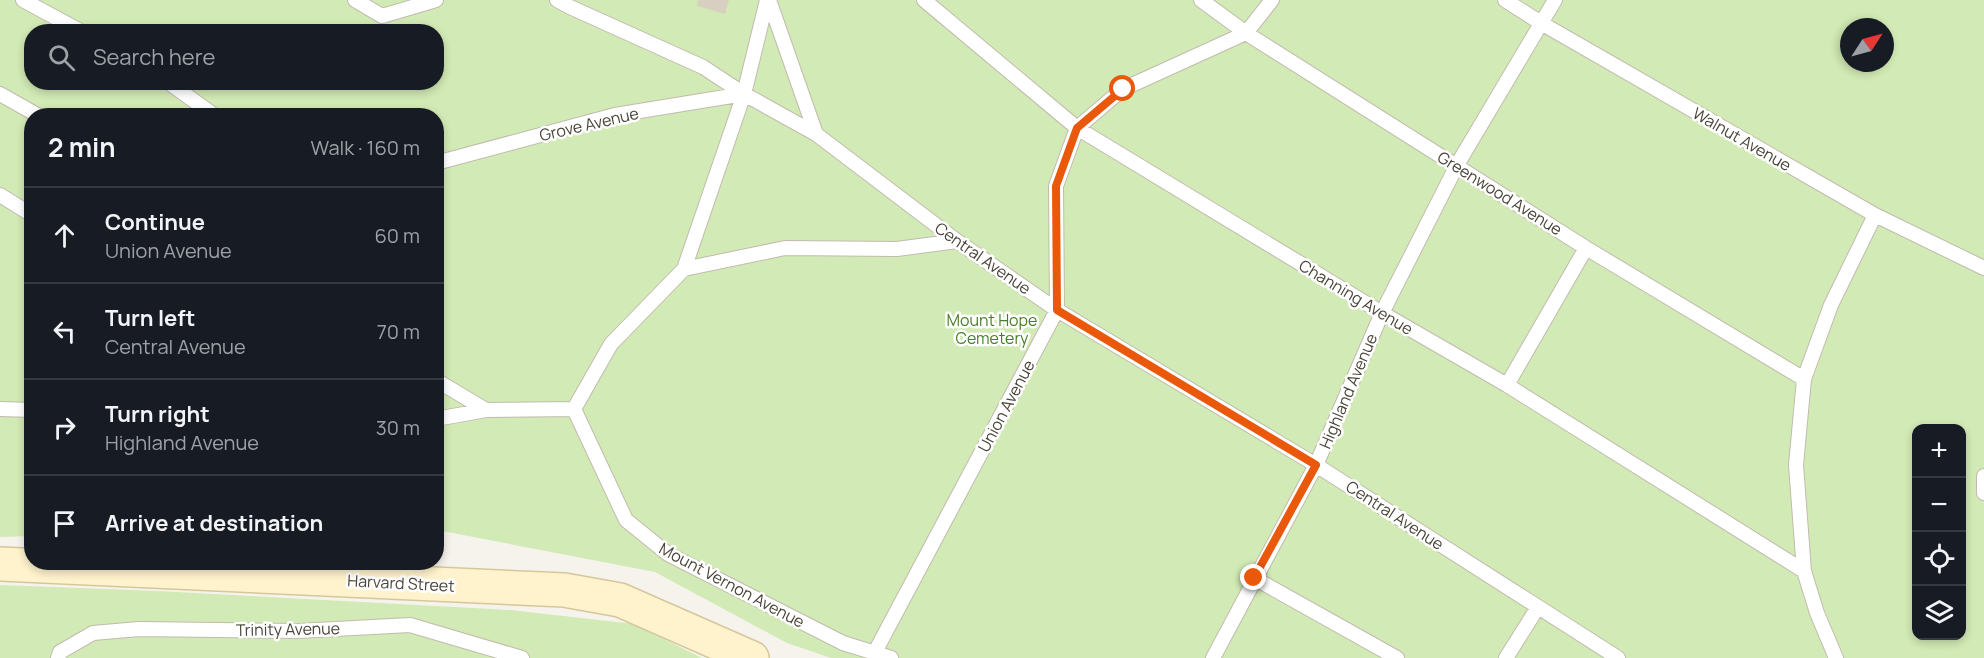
<!DOCTYPE html>
<html lang="en">
<head>
<meta charset="utf-8">
<style>
  body { margin:0; font-family:Manrope,sans-serif; background:#20242c; color:#f1f3f6 }
  .controls { position:absolute; right:18px; bottom:18px; display:grid; overflow:hidden; border-radius:12px; box-shadow:0 3px 9px #0003 }
  .controls button { width:54px; height:54px; display:grid; place-items:center; padding:0; border:0; border-bottom:2px solid #363941; background:#171b24; color:#f1f3f6; font:30px sans-serif }
  .compass { position:absolute; left:1840px; top:18px; width:54px; height:54px; border-radius:50%; background:#171b24; box-shadow:0 3px 9px #0003; rotate:54deg }
  .stop { position:absolute; width:18px; height:18px; margin:-14px; border:4px solid #ea580c; border-radius:50%; background:#fff }
  .stop.end { background:#ea580c; border-color:#fff; box-shadow:0 2px 6px #0008 }
  .list { margin:0; padding:0; list-style:none }
  h2 { display:flex; justify-content:space-between; align-items:center; height:78px; margin:0; padding:0 24px; font-size:26px }
  h2 small { font-size:20px; font-weight:400; color:#9ea1a6 }
  .list li { display:grid; grid-template-columns:39px 1fr auto; gap:18px; align-items:center; box-sizing:border-box; height:96px; padding:0 24px; border-top:2px solid #363941 }
  .list b { display:block; font-size:22px; white-space:nowrap }
  .list p { margin:0; font-size:20px; white-space:nowrap; color:#9ea1a6 }
  .list em { font-size:20px; font-style:normal; color:#9ea1a6 }
  .icon { flex:none; width:33px; height:33px; fill:none; stroke:currentColor; stroke-width:2; stroke-linecap:round; stroke-linejoin:round }
  .map { position:relative; flex:none; width:1984px; height:658px; overflow:hidden }
  .search { position:absolute; background:#171b24; box-shadow:0 3px 9px #0003; left:24px; top:24px; width:420px; height:66px; display:flex; align-items:center; gap:15px; box-sizing:border-box; padding:0 21px; border-radius:24px; color:#9ea1a6; font-size:22px }
  .panel { position:absolute; background:#171b24; box-shadow:0 3px 9px #0003; left:24px; top:108px; width:420px; height:462px; border-radius:24px }
  .map>svg:first-child { display:block }
</style>
</head>
<body>
<div class="map">
<svg width="1984" height="658" viewBox="0 0 1984 658">
  <rect width="100%" height="100%" fill="#f6f3ec"/>
  <path fill="#d2eab5" fill-rule="evenodd" d="M0 0H1984V658H831L787 643 655 572 437 530 436 116H32L31 536 0 537ZM1849 27H1885V63H1849ZM32 32H436V82H32ZM1916 428H1962V636H1916Z
    M0 585 158 591 511 610 634 624 702 658H0Z"/>
  <path fill="#d8cfc1" d="M698 0H729L725 14 697 6Z"/>
  <g fill="none" stroke-linecap="round" stroke-linejoin="round">
    <g stroke="#c2bbae" stroke-width="16">
      <path id="lane" d="M23 0 82 32
        M355 0 382 16 436 0
        M557 0 570 7 703 67 744 94 816 134 957 241 1057 310 1316 465 1618 658
        M769 0 816 134
        M924 0 1077 128 1382 313 1507 385 1804 571
        M1201 0 1246 33 1586 248 1804 379
        M1505 0 1541 23 1875 215 1984 268
        M168 82 215 116
        M0 94 39 116
        M436 163 615 115 744 94
        M0 195 32 215
        M684 269 785 248 897 249 957 241
        M436 380 486 410
        M1507 385 1586 248
        M0 409 32 410
        M574 409 611 344 684 269 744 94 767 0
        M574 409 626 520 668 554 843 643 891 658
        M436 419 486 410 574 409
        M1984 476V493
        M1254 578 1397 658
        M875 652 1057 310 1056 186 1077 128 1123 89 1246 33 1272 0
        M58 658 60 652 93 633 139 629 298 631 410 625 522 658
        M1213 658 1316 465 1382 313 1457 165 1555 0
        M1506 658 1538 607
        M1836 658 1817 613 1804 571 1796 465 1804 379 1831 305 1875 215"/>
    </g>
    <g stroke="#d6c79b" stroke-width="36">
      <path id="secondary" d="M0 564 564 590 620 600 752 658"/>
    </g>
    <use href="#lane" stroke="#fff" stroke-width="14"/>
    <use href="#secondary" stroke="#fff3cd" stroke-width="33"/>
  </g>
  <g fill="none" stroke-linecap="round" stroke-linejoin="round">
    <path stroke="#ea580c" stroke-width="8" d="M1123 89 1077 128 1056 186 1057 310 1316 465 1254 578"/>
  </g>
  <g text-anchor="middle" stroke-width="5" stroke-linejoin="round" paint-order="stroke">
    <g font-size="16" fill="#4b4439" stroke="#fff">
      <text transform="translate(589 124) rotate(-13)" y="6">Grove Avenue</text>
      <text transform="translate(1742 139) rotate(30)" y="6">Walnut Avenue</text>
      <text transform="translate(1500 193) rotate(32)" y="6">Greenwood Avenue</text>
      <text transform="translate(983 258) rotate(35)" y="6">Central Avenue</text>
      <text transform="translate(1356 297) rotate(31)" y="6">Channing Avenue</text>
      <text transform="translate(1348 391) rotate(-67)" y="6">Highland Avenue</text>
      <text transform="translate(1006 406) rotate(-62)" y="6">Union Avenue</text>
      <text transform="translate(1395 515) rotate(33)" y="6">Central Avenue</text>
      <text transform="translate(401 583) rotate(3)" y="6">Harvard Street</text>
      <text transform="translate(732 585) rotate(28)" y="6">Mount Vernon Avenue</text>
      <text transform="translate(288 629) rotate(-1)" y="6">Trinity Avenue</text>
    </g>
    <g font-size="16" fill="#4a7f2a" stroke="#fff">
      <text x="992" y="326">Mount Hope<tspan x="992" dy="18">Cemetery</tspan></text>
    </g>
  </g>
</svg>
<div class="controls">
<button>+</button>
<button>−</button>
<button><svg class="icon" aria-label="locate" viewBox="0 0 24 24"><circle cx="12" cy="12" r="6"/><path d="M12 2v4M12 18v4M2 12h4M18 12h4"/></svg></button>
<button><svg class="icon" aria-label="layers" viewBox="0 0 24 24"><path d="M12 4l9 5-9 5-9-5zM3 14l9 5 9-5"/></svg></button>
</div>
<svg class="compass" viewBox="-18 -18 36 36"><path d="M0-13l5 13h-10z" fill="#e53935"/><path d="M0 13l5-13h-10z" fill="#9ea1a6"/></svg>
<div class="stop" style="left:1123px;top:89px"></div>
<div class="stop end" style="left:1254px;top:578px"></div>
<div class="search"><svg class="icon" aria-label="search" viewBox="0 0 24 24"><circle cx="10" cy="10" r="6"/><path d="M15 15l6 6"/></svg>Search here</div>
<section class="panel">
<h2>2 min<small>Walk · 160 m</small></h2>
<ul class="list">
<li><svg class="icon" aria-label="ahead" viewBox="0 0 24 24"><path d="M12 20V5M6 11l6-6 6 6"/></svg><div><b>Continue</b><p>Union Avenue</p></div><em>60 m</em></li>
<li><svg class="icon" aria-label="left" viewBox="0 0 24 24"><path d="M17 20v-9H6M10 6l-5 5 5 5"/></svg><div><b>Turn left</b><p>Central Avenue</p></div><em>70 m</em></li>
<li><svg class="icon" aria-label="right" viewBox="0 0 24 24"><path d="M7 20v-9h11M14 6l5 5-5 5"/></svg><div><b>Turn right</b><p>Highland Avenue</p></div><em>30 m</em></li>
<li><svg class="icon" aria-label="arrive" viewBox="0 0 24 24"><path d="M6 21V4h12l-3 4 3 4H6"/></svg><div><b>Arrive at destination</b></div></li>
</ul>
</section>
</div>
</body>
</html>
